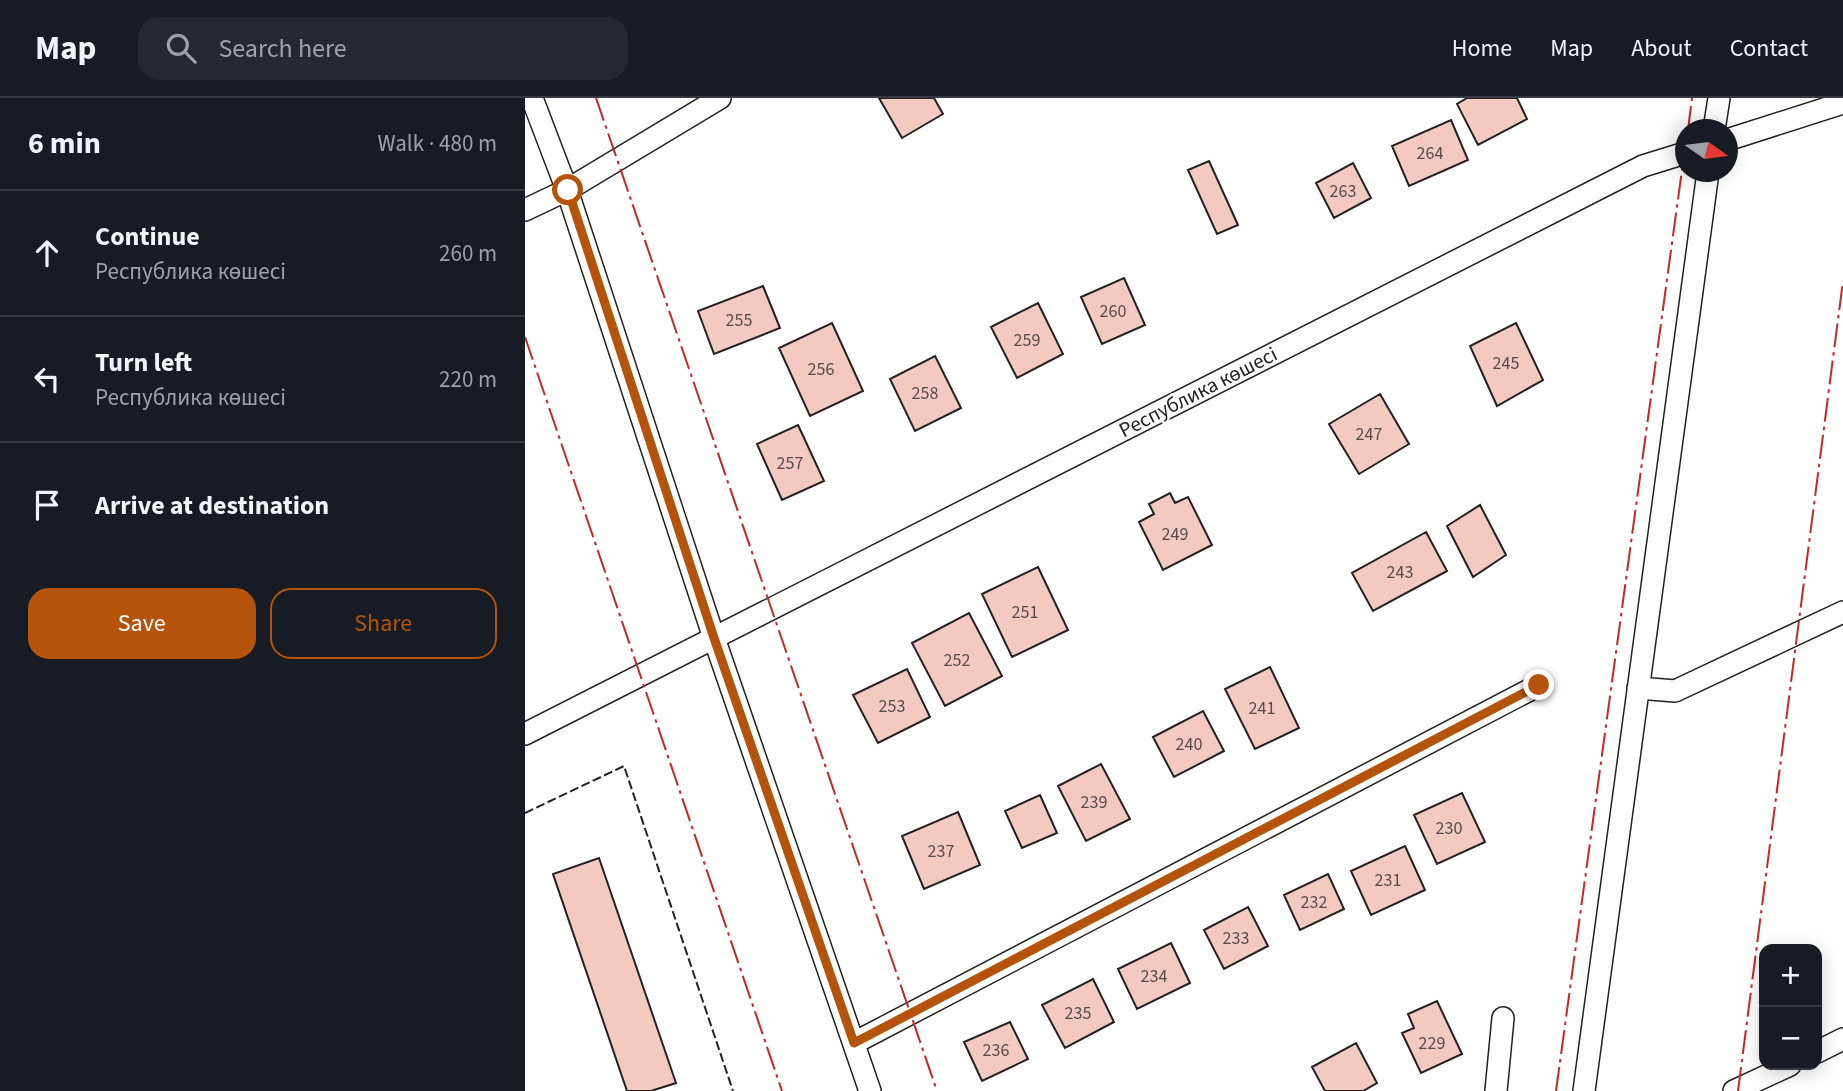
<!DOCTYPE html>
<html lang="en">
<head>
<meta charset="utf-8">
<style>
  body { margin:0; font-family:"Source Sans 3",sans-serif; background:#242831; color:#f1f3f6 }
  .controls { position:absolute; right:21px; bottom:21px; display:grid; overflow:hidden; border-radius:14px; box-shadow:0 4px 18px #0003 }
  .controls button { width:63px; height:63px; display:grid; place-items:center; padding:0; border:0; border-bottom:2px solid #363941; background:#171b24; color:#f1f3f6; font:35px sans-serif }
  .compass { position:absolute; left:1150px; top:21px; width:63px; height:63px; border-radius:50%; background:#171b24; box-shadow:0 4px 18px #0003; rotate:104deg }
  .stop { position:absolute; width:21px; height:21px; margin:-16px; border:5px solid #b45309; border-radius:50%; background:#fff }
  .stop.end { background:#b45309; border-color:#fff; box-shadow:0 2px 7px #0008 }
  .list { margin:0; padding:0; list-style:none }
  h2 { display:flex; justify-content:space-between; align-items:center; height:91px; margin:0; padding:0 28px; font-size:30px }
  h2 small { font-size:23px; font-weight:400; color:#9ea1a6 }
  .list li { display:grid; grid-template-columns:46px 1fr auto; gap:21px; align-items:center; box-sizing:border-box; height:126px; padding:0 28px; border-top:2px solid #363941 }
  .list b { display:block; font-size:26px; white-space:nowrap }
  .list p { margin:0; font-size:23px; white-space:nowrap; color:#9ea1a6 }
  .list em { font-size:23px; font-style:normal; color:#9ea1a6 }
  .actions { display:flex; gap:14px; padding:21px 28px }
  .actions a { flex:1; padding:16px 0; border:2px solid #b45309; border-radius:21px; text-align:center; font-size:24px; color:#b45309 }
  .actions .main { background:#b45309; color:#fff }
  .icon { flex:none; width:38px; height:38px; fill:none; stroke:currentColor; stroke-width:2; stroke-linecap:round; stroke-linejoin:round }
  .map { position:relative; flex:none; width:1318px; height:993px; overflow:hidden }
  header { display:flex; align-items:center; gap:42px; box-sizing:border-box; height:98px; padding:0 35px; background:#171b24; border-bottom:2px solid #363941 }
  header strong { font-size:33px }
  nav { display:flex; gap:38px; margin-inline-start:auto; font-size:24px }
  .search { width:490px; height:63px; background:#242831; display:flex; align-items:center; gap:18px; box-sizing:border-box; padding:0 24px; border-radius:21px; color:#9ea1a6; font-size:26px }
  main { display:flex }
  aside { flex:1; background:#171b24 }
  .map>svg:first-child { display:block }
</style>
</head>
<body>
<header>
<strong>Map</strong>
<div class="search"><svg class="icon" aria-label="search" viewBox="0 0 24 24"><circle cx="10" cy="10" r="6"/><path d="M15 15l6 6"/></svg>Search here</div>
<nav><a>Home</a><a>Map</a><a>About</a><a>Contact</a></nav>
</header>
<main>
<aside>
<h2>6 min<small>Walk · 480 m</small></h2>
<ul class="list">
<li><svg class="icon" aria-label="ahead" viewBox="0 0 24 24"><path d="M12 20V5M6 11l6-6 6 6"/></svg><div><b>Continue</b><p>Республика көшесі</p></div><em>260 m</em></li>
<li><svg class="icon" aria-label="left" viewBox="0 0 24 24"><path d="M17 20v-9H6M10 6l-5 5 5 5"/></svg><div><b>Turn left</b><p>Республика көшесі</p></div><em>220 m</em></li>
<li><svg class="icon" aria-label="arrive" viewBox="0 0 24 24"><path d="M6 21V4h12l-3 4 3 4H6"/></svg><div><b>Arrive at destination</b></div></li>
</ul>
<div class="actions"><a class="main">Save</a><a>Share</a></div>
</aside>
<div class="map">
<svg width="1318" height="993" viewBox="0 0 1318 993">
  <rect width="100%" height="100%" fill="#fff"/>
  <path fill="#f3c9c0" stroke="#222" stroke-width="2" d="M354 0H409L418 16 377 40Z
    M942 0H992L1002 21 953 47 932 6Z
    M926 22 943 62 884 88 867 48Z
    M684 63 713 127 692 136 663 72Z
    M828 65 846 100 809 120 791 85Z
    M599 180 620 227 577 246 556 199Z
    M238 188 255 230 189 256 173 213Z
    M513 205 538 256 492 280 466 229Z
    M307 225 338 293 285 318 254 250Z
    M991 225 1018 282 972 308 945 248Z
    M410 258 436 310 390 333 365 281Z
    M855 296 884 346 834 376 804 326Z
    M273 327 299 383 257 402 232 346Z
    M645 395 650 405 663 399 687 447 638 472 614 424 629 416 624 406Z
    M955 407 981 457 948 479 922 428Z
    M901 434 922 473 848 513 827 475Z
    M513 469 543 532 487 559 457 496Z
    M444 515 477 578 420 608 387 545Z
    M745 569 774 630 730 651 700 591Z
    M382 571 405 619 353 645 328 597Z
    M678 613 699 653 649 679 628 639Z
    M576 666 605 721 561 743 533 688Z
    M937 695 960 744 912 766 889 717Z
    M515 697 532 735 497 750 480 713Z
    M433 714 455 767 399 791 377 738Z
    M880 748 900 792 846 817 826 773Z
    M74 760 151 985 126 993H102L28 776Z
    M803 776 819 811 775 832 759 797Z
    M723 809 743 848 699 871 679 832Z
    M646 845 665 885 612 911 593 871Z
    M568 881 589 924 540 950 517 907Z
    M912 903 937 956 896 975 877 935 889 930 883 916Z
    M485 924 503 961 457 983 439 944Z
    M831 945 852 985 838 993H800L787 969Z"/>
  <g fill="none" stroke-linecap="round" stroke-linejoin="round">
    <g stroke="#222" stroke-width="24">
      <path id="minor" d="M7 0 42 92 189 540 345 993
        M1189 32 1194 0
        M1202 42 1318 5
        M0 112 42 92 195 0
        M1113 590 1150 593 1318 514
        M0 636 1118 68 1160 55
        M329 945 1014 587
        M1292 954 1318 941
        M971 993 978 920
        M1059 993 1183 74
        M1209 993 1265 967"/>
    </g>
    <use href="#minor" stroke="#fff" stroke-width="21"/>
    <path stroke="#222" stroke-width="2" stroke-dasharray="9 3.5" stroke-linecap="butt" d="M0 715 99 668 208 993"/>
    <path stroke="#c62828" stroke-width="2" stroke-dasharray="24 5 3.5 5" stroke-linecap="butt" d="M71 0 412 993
      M1163 32 1167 0
      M0 239 257 993
      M1031 993 1160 50
      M1213 993 1318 183"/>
  </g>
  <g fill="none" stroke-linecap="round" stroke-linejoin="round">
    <path stroke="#b45309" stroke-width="9" d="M43 92 189 540 329 945 1014 587"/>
  </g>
  <g text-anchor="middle" stroke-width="5" stroke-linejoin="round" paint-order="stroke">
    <g font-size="18" fill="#564c4a">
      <text x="905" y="61">264</text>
      <text x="818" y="99">263</text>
      <text x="588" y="219">260</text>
      <text x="214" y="228">255</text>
      <text x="502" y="248">259</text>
      <text x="981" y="271">245</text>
      <text x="296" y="277">256</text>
      <text x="400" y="301">258</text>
      <text x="844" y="342">247</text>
      <text x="265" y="371">257</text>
      <text x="650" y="442">249</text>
      <text x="875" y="480">243</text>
      <text x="500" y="520">251</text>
      <text x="432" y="568">252</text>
      <text x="367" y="614">253</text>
      <text x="737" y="616">241</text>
      <text x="664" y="652">240</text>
      <text x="569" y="710">239</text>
      <text x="924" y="736">230</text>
      <text x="416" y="759">237</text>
      <text x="863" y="788">231</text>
      <text x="789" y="810">232</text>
      <text x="711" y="846">233</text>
      <text x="629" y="884">234</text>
      <text x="553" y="921">235</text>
      <text x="907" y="951">229</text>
      <text x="471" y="958">236</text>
    </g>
    <g font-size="21" fill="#222" stroke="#fff">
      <text transform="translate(673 294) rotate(-27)" y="7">Республика көшесі</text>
    </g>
  </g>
</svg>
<div class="controls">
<button>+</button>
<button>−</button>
</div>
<svg class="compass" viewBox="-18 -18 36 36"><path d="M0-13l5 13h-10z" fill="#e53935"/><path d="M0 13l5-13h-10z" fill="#9ea1a6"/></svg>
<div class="stop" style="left:43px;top:92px"></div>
<div class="stop end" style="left:1014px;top:587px"></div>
</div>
</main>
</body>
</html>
